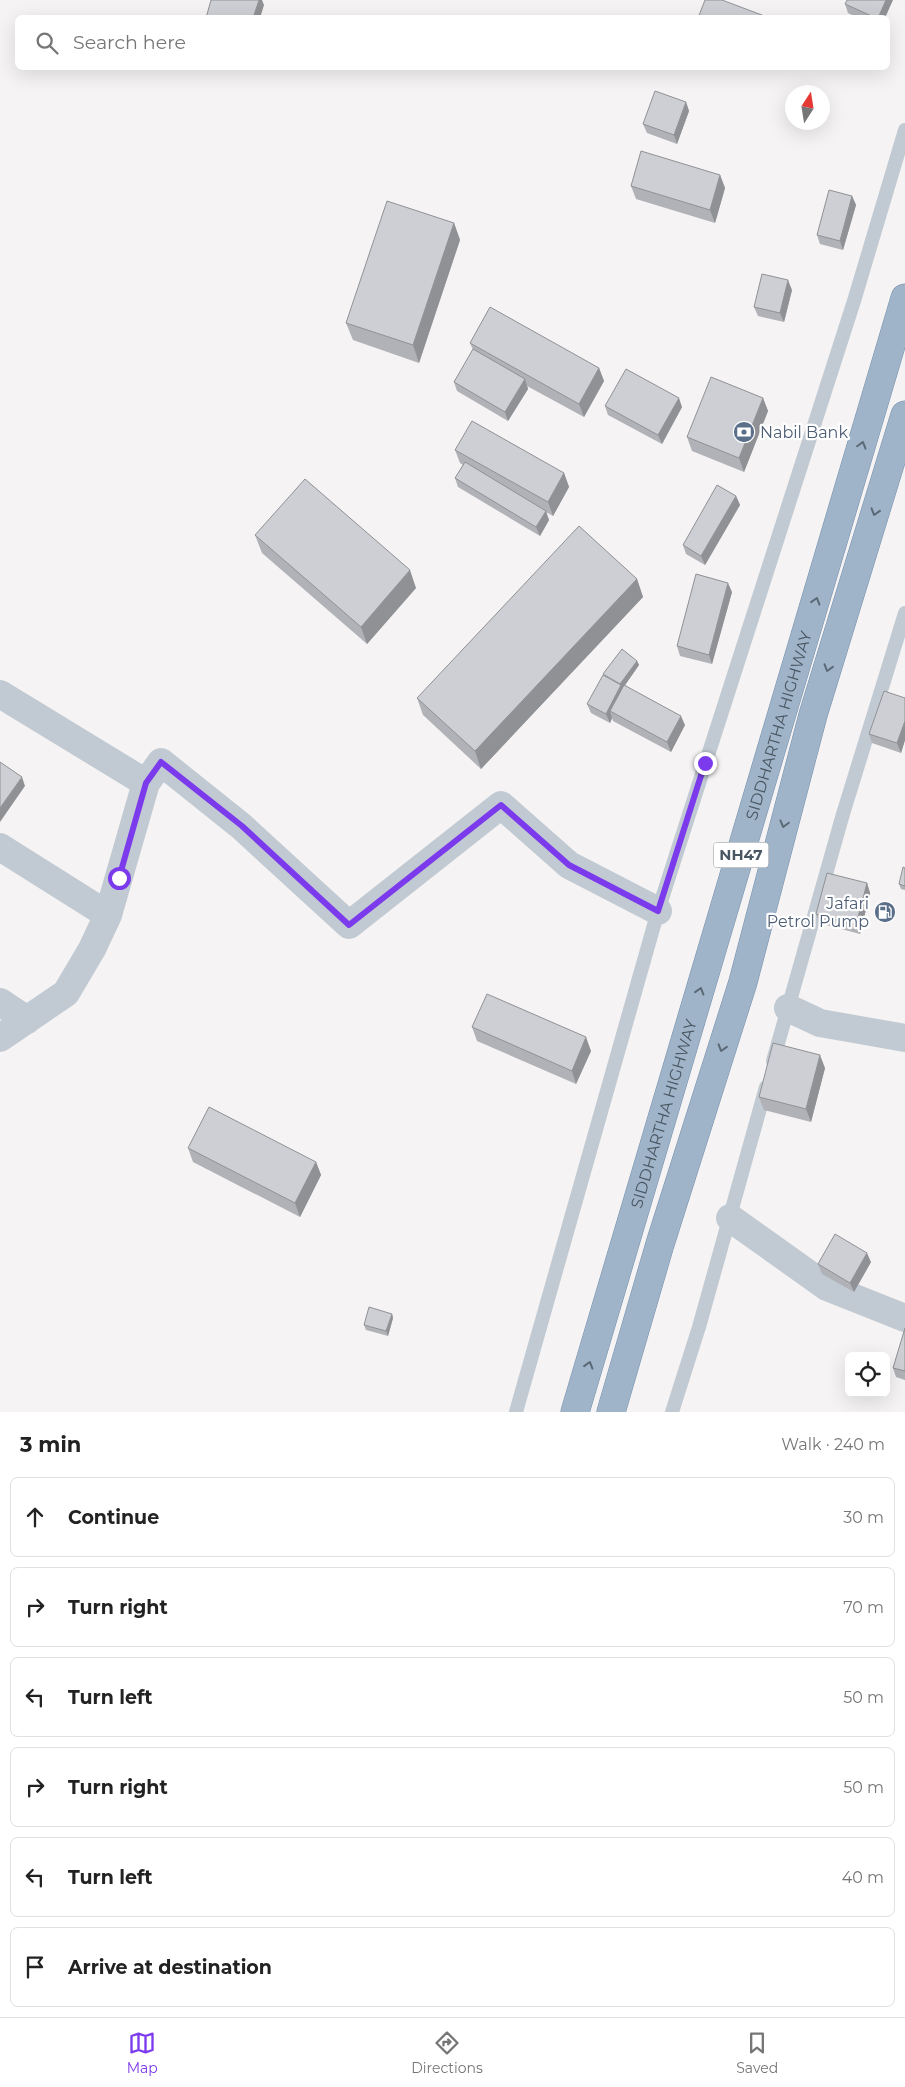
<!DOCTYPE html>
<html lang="en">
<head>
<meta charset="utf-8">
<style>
  body { margin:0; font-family:Montserrat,sans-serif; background:#f2f2f2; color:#222 }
  .controls { position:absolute; right:15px; bottom:15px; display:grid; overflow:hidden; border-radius:8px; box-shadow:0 5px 20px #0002 }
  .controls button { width:45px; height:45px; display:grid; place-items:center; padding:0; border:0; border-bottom:1px solid #e0e0e0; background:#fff; color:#222; font:25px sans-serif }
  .compass { position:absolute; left:785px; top:85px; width:45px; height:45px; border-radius:50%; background:#fff; box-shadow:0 5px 20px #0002; rotate:12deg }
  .stop { position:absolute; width:15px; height:15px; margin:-11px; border:4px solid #7c3aed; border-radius:50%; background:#fff }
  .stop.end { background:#7c3aed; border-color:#fff; box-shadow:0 1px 5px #0008 }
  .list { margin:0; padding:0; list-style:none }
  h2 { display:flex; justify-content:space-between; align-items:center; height:65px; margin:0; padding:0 20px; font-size:21px }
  h2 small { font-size:16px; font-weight:400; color:#767676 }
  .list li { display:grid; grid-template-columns:32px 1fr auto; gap:15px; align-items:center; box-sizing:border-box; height:80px; margin:0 10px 10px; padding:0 10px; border:1px solid #e0e0e0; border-radius:8px }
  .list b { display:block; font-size:19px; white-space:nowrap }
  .list em { font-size:16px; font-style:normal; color:#767676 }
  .icon { flex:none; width:28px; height:28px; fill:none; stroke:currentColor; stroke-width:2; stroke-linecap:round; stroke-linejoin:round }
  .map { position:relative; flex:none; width:905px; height:1412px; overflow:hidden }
  .search { position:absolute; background:#fff; box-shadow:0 5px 20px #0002; left:15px; right:15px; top:15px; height:55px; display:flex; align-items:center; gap:12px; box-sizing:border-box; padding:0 18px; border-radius:8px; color:#767676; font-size:19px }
  .sheet { height:605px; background:#fff }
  nav { display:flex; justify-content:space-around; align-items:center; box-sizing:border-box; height:70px; border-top:1px solid #e0e0e0; background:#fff; font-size:14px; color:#767676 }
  nav a { display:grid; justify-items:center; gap:2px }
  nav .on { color:#7c3aed }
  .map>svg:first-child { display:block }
</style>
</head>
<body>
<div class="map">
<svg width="905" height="1412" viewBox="0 0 905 1412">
  <rect width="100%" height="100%" fill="#f5f3f3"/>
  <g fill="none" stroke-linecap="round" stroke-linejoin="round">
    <g stroke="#7690ad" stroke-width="29">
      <g id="trunk">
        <path id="s1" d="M575 1412 905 298"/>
        <path d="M611 1412 660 1244 743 982 813 715 905 415"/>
      </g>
    </g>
    <path stroke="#c1cad2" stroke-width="14" d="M773 1061 843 814 905 613
      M516 1412 658 911 854 301 905 130
      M672 1412 699 1327 766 1087"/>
    <path stroke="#c1cad2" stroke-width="28" d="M0 694 146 783
      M0 847 108 915
      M0 1002 27 1020
      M788 1008 820 1023 905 1038
      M0 1038 66 993 92 949 108 915 146 783 161 762 241 826 349 925 501 805 569 865 658 911
      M730 1218 827 1287 905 1318"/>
    <use href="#trunk" stroke="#9fb4c9" stroke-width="28"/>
  </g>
  <path fill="#b0b2b7" d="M845 4 885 18H858L848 13Z
    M686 102 689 111 677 144 647 133 643 124Z
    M720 175 725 188 715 223 636 199 631 186Z
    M852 196 856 205 843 250 820 244 817 235Z
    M454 223 460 240 419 363 353 340 346 323Z
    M792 290 784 322 758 316 754 307Z
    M470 343 599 368 604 381 584 417 527 386 528 389 508 421 457 391 454 382 473 350Z
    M763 398 768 411 744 472 692 451 687 437Z
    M605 406 682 407 662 444 608 415Z
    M455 450 564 473 569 487 553 516 546 512 549 520 540 536 458 487 455 478 463 465 460 463Z
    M736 496 740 505 705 565 686 554 683 545Z
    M255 535 416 588 367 644 262 553Z
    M637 579 643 597 481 769 423 715 417 698Z
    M732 592 712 664 680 656 677 646Z
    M637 661 639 665 625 685 685 725 671 752 613 721 612 718 610 723 591 713 587 704Z
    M905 698V740L901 753 872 743 869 734Z
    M905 868V890L901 889 899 884Z
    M867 883 870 893 860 934 819 923 816 914Z
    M472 1027 591 1051 576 1084 477 1041Z
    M825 1068 811 1122 764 1110 759 1097Z
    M188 1148 316 1162 321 1175 300 1217 193 1162Z
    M871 1262 854 1292 822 1274 818 1264Z
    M392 1314 393 1318 388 1336 366 1330 364 1325Z
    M905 1328V1380L896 1377 893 1368Z"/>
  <path fill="#909195" d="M259 0H262L264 5 260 18H253Z
    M886 0H893L885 18H878Z
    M686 102 689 111 677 144 674 135Z
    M720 175 725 188 715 223 710 210Z
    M852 196 856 205 843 250 840 241Z
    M454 223 460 240 419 363 413 345Z
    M788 280 792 290 784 322 780 313Z
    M599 368 604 381 584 417 579 404Z
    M525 379 528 389 508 421 505 412Z
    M679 398 682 407 662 444 658 435Z
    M763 398 768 411 744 472 739 458Z
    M564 473 569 487 553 516 548 502Z
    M736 496 740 505 705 565 701 556Z
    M546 511 549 520 540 536 536 527Z
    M410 570 416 588 367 644 361 627Z
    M637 579 643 597 481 769 475 751Z
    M728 583 732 592 712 664 709 655Z
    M637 661 639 665 623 688 610 711 612 718 610 723 606 714 619 686Z
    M681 716 685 725 671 752 667 742Z
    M905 721V740L901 753 897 743Z
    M22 777 25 786 0 822V808Z
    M867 883 870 893 860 934 856 925Z
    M586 1037 591 1051 576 1084 572 1071Z
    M820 1055 825 1068 811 1122 806 1109Z
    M316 1162 321 1175 300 1217 295 1203Z
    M867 1253 871 1262 854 1292 850 1283Z
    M392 1314 393 1318 388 1336 386 1331Z"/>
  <path fill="#cdcfd5" stroke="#909195" d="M211 0H259L253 18H206Z
    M705 0H722L767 17 698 18Z
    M847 0H886L878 18H876L845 4Z
    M655 91 686 102 674 135 643 124Z
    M641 151 720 175 710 210 631 186Z
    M829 190 852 196 840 241 817 235Z
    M387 201 454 223 413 345 346 323Z
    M762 274 788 280 780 313 754 307Z
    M490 307 599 368 579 404 470 343Z
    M473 349 525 379 505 412 454 382Z
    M626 369 679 398 658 435 605 406Z
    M711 377 763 398 739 458 687 437Z
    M472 421 564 473 548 502 455 450Z
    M465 462 546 511 536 527 455 478Z
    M305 479 410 570 361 627 255 535Z
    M717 485 736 496 701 556 683 545Z
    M579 526 637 579 475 751 417 698Z
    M696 574 728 583 709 655 677 646Z
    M622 649 637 661 620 684 603 674Z
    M603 675 621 685 606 714 587 704Z
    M624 685 681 716 667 742 610 711Z
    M884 691 905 698V721L897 743 869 734Z
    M0 762 22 777 0 808Z
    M903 867 905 868V886L899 884Z
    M827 873 867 883 856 925 816 914Z
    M487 994 586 1037 572 1071 472 1027Z
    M773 1043 820 1055 806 1109 759 1097Z
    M209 1107 316 1162 295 1203 188 1148Z
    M835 1234 867 1253 850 1283 818 1264Z
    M369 1307 392 1314 386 1331 364 1325Z
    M905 1328V1371L893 1368Z"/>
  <defs><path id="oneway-chevron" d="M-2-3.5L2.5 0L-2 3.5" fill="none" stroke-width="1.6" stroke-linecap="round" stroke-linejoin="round" transform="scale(1.25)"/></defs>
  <g stroke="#5b6976">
    <use href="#oneway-chevron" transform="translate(862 445) rotate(-74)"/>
    <use href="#oneway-chevron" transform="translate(875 512) rotate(107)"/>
    <use href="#oneway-chevron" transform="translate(816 601) rotate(-73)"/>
    <use href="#oneway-chevron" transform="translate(828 668) rotate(107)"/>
    <use href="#oneway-chevron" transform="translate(784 824) rotate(105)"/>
    <use href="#oneway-chevron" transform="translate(700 991) rotate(-73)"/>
    <use href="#oneway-chevron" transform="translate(722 1048) rotate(107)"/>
    <use href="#oneway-chevron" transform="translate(589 1365) rotate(-73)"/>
  </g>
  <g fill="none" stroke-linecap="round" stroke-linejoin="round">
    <path stroke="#7c3aed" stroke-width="6" d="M119 878 146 783 161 762 242 826 349 925 501 805 569 865 658 911 705 763"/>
  </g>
  <defs>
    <g id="bank-disc" transform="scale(1.125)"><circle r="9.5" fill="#5c6f8a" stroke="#fff"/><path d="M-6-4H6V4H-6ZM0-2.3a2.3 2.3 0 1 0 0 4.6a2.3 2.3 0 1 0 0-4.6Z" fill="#fff"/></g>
    <g id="fuel-disc" transform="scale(1.125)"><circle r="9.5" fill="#5c6f8a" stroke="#fff"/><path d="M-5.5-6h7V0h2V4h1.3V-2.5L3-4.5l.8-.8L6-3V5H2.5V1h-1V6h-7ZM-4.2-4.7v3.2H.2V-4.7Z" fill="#fff"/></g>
  </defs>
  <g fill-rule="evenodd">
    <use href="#bank-disc" x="744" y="432"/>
    <use href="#fuel-disc" x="885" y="912"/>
  </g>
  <g text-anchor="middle" stroke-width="4.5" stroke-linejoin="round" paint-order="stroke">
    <rect fill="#fff" stroke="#808990" stroke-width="1" x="713.5" y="842.5" width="55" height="25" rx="4"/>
    <g font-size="15" font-weight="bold" fill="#4a5661">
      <text x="741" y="860">NH47</text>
    </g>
    <g font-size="16" fill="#4e5e75" stroke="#fff" text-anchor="start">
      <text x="760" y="438">Nabil Bank</text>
      <text x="869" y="909" text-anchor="end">Jafari<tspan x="869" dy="18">Petrol Pump</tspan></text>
    </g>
    <g font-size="16" fill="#4a5661" stroke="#fff">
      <text dy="6" stroke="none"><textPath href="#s1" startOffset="716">SIDDHARTHA HIGHWAY</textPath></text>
      <text dy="6" stroke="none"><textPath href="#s1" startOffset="311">SIDDHARTHA HIGHWAY</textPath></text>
    </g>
  </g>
</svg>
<div class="controls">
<button><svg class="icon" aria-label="locate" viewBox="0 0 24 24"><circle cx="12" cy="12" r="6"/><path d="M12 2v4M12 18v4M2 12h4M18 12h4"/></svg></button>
</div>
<svg class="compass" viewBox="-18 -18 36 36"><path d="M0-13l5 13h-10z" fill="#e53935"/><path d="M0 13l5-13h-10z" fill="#767676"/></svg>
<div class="stop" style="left:119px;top:878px"></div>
<div class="stop end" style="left:705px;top:763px"></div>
<div class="search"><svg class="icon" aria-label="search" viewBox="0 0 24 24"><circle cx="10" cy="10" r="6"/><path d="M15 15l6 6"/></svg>Search here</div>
</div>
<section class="sheet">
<h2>3 min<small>Walk · 240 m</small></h2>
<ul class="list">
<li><svg class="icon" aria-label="ahead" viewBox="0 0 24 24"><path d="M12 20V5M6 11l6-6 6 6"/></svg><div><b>Continue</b></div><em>30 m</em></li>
<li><svg class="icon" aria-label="right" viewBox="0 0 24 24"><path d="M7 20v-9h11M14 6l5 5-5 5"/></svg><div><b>Turn right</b></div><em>70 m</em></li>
<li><svg class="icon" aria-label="left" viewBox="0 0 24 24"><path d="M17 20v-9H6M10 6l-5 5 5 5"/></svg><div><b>Turn left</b></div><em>50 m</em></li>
<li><svg class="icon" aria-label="right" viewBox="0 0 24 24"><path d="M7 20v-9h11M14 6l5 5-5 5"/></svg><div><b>Turn right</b></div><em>50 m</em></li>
<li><svg class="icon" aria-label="left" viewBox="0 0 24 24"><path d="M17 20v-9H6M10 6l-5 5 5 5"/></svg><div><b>Turn left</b></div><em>40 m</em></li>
<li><svg class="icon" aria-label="arrive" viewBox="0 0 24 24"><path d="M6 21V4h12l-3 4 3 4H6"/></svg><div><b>Arrive at destination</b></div></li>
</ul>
</section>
<nav>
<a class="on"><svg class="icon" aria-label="map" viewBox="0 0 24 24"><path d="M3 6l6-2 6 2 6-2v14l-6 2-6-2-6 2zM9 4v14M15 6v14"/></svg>Map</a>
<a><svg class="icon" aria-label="directions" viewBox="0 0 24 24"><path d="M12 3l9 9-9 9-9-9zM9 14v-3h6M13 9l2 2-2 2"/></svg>Directions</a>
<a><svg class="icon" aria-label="saved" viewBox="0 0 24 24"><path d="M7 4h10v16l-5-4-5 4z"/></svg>Saved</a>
</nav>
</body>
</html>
